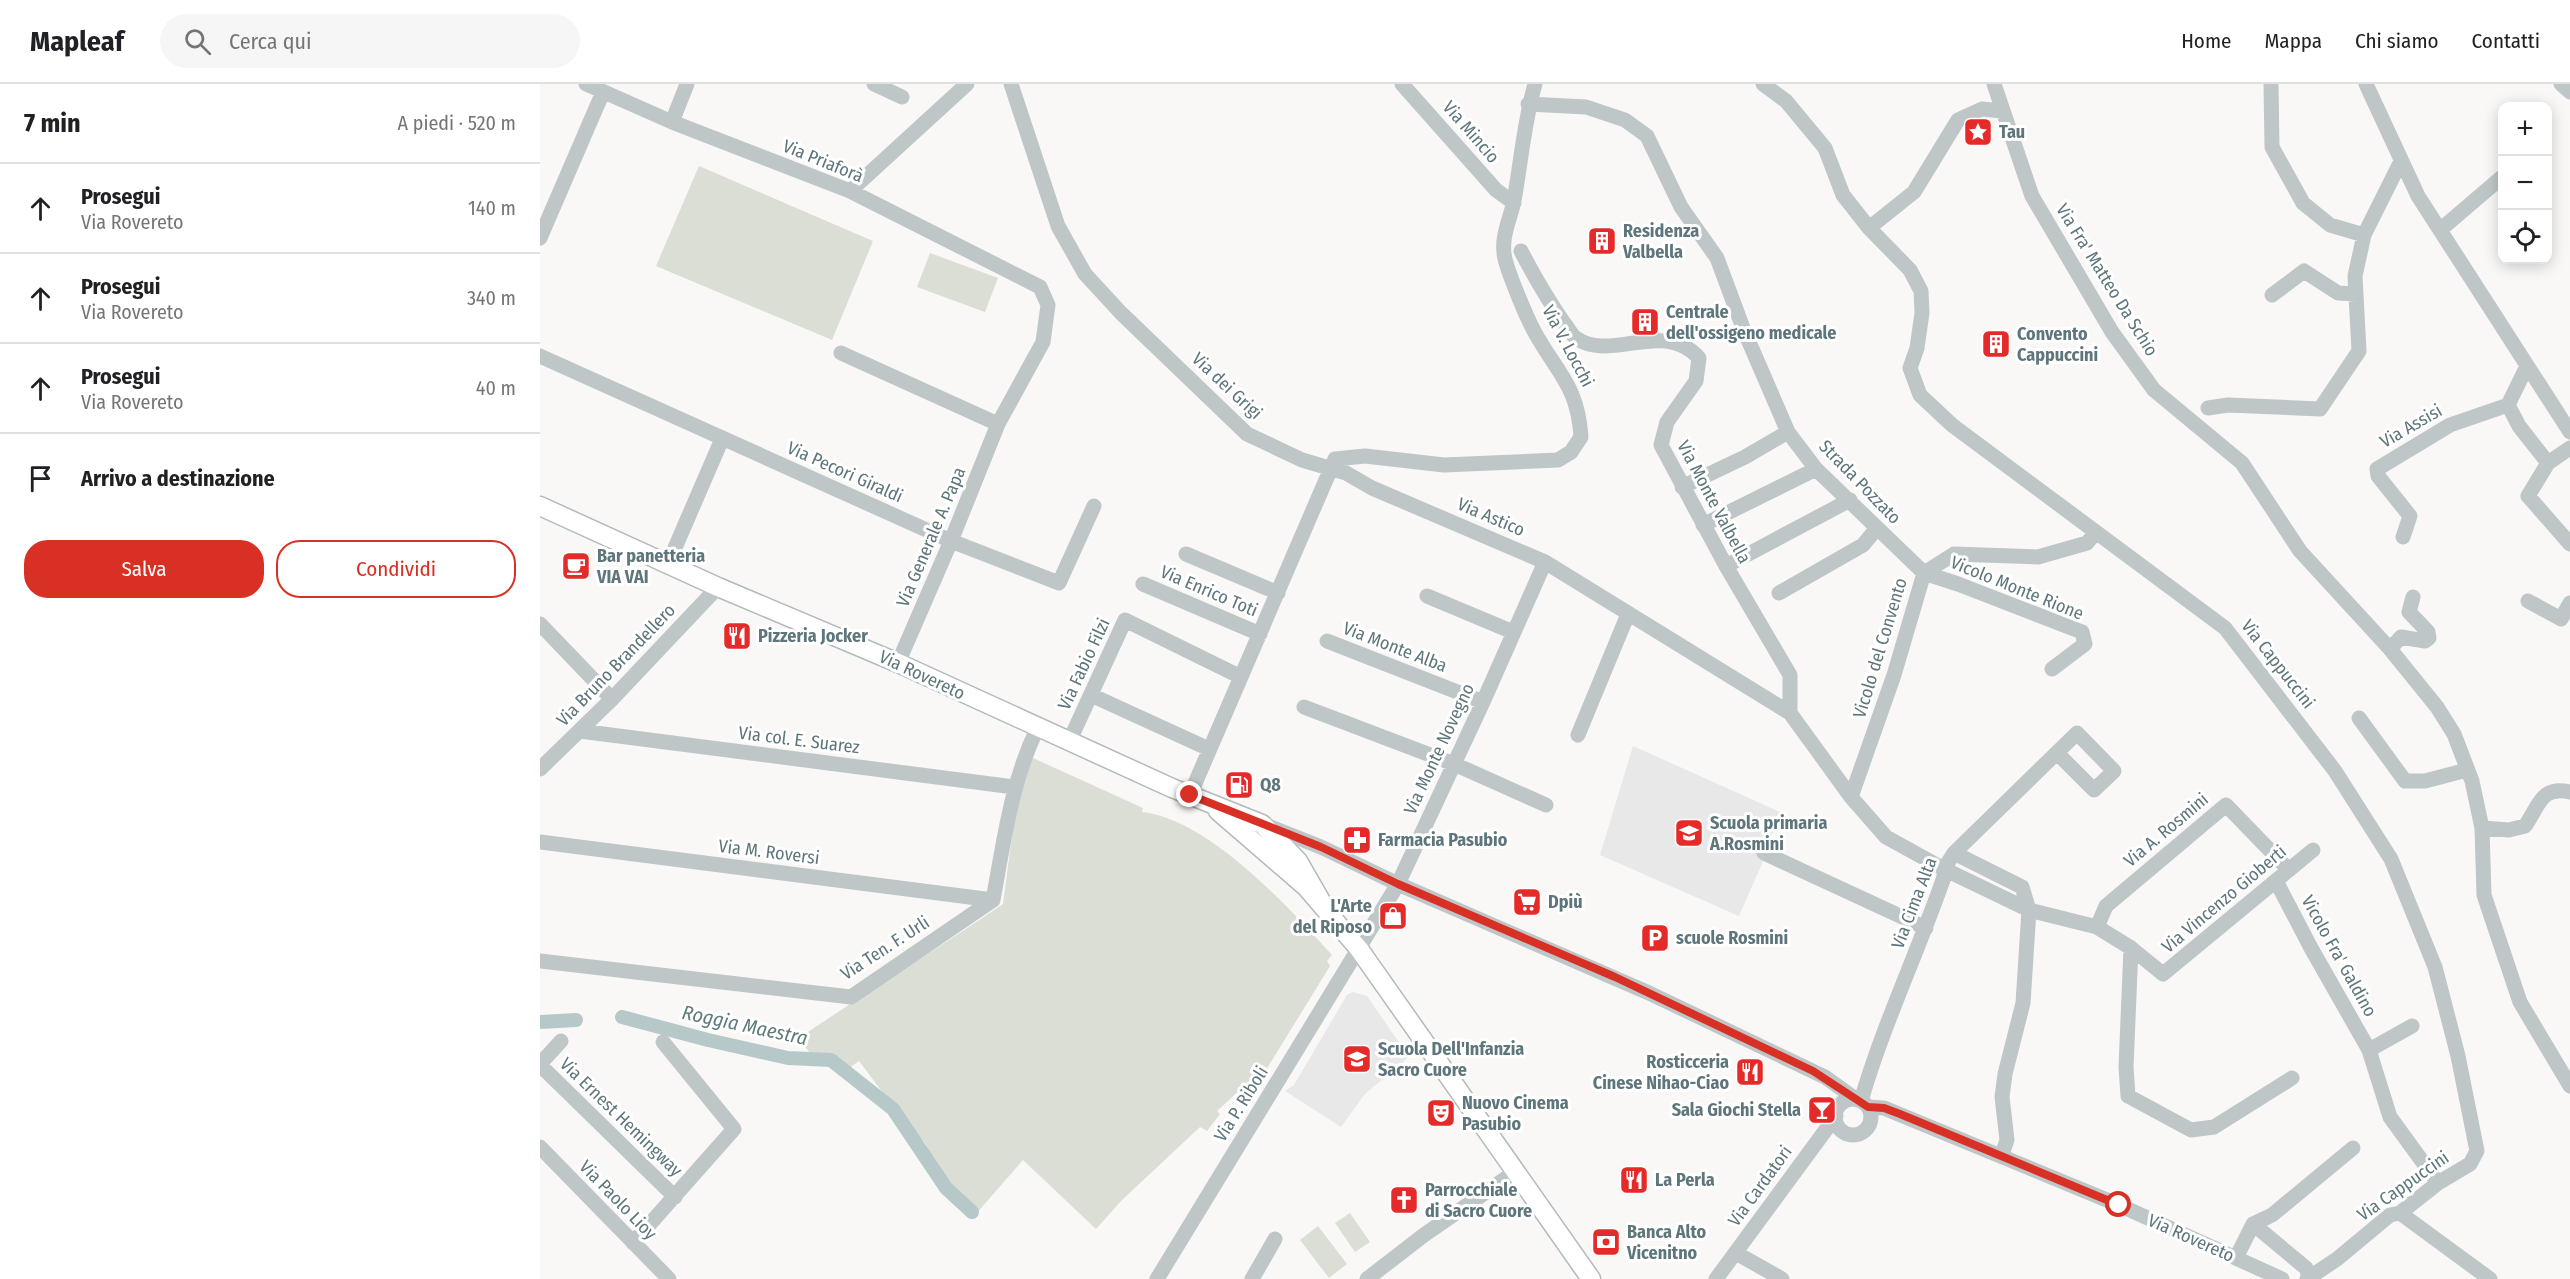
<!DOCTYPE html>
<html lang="it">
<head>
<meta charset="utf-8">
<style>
  body { margin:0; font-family:"Fira Sans Condensed",sans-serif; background:#f6f6f6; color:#202124 }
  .controls { position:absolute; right:18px; top:18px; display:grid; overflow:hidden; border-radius:12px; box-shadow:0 3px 15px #0003 }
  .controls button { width:54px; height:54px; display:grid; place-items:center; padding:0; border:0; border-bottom:2px solid #e0e0e0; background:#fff; color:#202124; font:30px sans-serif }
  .stop { position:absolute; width:18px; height:18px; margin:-14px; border:4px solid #d93025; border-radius:50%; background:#fff }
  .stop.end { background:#d93025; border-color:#fff; box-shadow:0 2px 6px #0008 }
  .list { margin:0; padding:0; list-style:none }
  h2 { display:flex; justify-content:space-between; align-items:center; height:78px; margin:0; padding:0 24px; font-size:26px }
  h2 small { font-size:20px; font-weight:400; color:#757577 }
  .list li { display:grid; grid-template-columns:39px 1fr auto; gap:18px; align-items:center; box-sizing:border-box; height:90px; padding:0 24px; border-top:2px solid #e0e0e0 }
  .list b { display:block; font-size:22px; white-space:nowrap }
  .list p { margin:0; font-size:20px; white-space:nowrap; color:#757577 }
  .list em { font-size:20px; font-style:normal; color:#757577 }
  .actions { display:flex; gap:12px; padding:18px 24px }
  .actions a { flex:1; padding:14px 0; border:2px solid #d93025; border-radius:24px; text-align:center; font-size:21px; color:#d93025 }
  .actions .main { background:#d93025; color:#fff }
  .icon { flex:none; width:33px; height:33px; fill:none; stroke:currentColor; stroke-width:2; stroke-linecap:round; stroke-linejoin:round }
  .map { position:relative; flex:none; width:2030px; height:1195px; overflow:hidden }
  header { display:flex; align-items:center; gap:36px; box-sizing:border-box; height:84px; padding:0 30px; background:#fff; border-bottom:2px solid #e0e0e0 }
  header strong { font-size:28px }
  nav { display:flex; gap:33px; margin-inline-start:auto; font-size:21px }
  .search { width:420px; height:54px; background:#f6f6f6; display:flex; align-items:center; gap:15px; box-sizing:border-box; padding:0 21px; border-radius:33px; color:#757577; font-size:22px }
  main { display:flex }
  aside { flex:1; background:#fff }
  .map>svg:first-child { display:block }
</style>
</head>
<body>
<header>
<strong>Mapleaf</strong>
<div class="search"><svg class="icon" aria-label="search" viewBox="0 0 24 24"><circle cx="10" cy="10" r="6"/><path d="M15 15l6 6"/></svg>Cerca qui</div>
<nav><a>Home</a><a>Mappa</a><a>Chi siamo</a><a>Contatti</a></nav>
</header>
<main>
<aside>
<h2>7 min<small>A piedi · 520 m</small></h2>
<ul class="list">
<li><svg class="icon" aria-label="ahead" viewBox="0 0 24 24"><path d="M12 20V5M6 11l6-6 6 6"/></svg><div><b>Prosegui</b><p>Via Rovereto</p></div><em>140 m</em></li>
<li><svg class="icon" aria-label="ahead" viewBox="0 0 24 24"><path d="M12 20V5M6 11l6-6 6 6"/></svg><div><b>Prosegui</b><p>Via Rovereto</p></div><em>340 m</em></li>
<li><svg class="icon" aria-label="ahead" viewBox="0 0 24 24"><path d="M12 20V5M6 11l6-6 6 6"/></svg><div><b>Prosegui</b><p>Via Rovereto</p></div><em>40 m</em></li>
<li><svg class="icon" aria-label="arrive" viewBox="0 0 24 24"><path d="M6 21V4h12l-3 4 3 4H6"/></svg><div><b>Arrivo a destinazione</b></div></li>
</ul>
<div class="actions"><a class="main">Salva</a><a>Condividi</a></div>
</aside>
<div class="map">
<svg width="2030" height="1195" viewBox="0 0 2030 1195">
  <rect width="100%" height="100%" fill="#f9f8f6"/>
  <path fill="#e7e8e7" d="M1093 662 1240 728 1221 782 1199 832 1060 771Z
    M813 908 827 912 869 973 825 1010 801 1043 745 1007 754 1001 807 911Z"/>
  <path fill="#daded5" d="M159 82 333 157 292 256 116 182Z
    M390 169 458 194 445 228 377 203Z
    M493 674 603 724 602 728C670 736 747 822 792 871L787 877 790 882 718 999 712 997 708 1005 703 1003 677 1027 680 1030 667 1047 660 1043 581 1117 556 1145 483 1076 435 1131 402 1094 385 1059 368 1042 319 977 308 985 272 968 270 969 259 954C327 908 396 866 463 820L479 698Z
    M810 1129 830 1158 815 1168 795 1139Z
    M778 1142 807 1180 789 1194 760 1156Z"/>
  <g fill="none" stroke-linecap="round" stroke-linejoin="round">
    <path stroke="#b7c8c9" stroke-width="14" d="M82 933 168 956 248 974 291 976 353 1025 406 1104 432 1128
      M0 938 36 936"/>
    <g stroke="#b3babc" stroke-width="21">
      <path id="major" d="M0 422 178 503 358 579 632 704 722 740 758 777 785 824
        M678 727 766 803 819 865 1051 1195"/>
    </g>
    <path stroke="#bfc6c8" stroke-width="15" d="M46 0 132 38 310 107 500 203 508 221 503 258 458 340 411 457 358 579
      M334 0 362 13
      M471 0 518 142 545 190 581 229 707 350 762 376 806 389 832 404 1005 478 1250 629 1311 713
      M862 0 956 106 974 119
      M1223 0 1246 17 1285 64 1303 111 1329 144 1370 186 1381 207 1382 229 1377 264 1370 284 1380 311 1412 341 1685 544 1795 687 1851 775 1895 883 1918 972 1937 1067 1930 1080 1898 1099 1860 1129 1850 1131 1797 1175 1767 1195
      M1454 0 1492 112 1572 248 1614 306 1702 379 1760 467 1850 565 1897 623 1914 650 1932 697 1942 744 1944 811 1980 918 2030 1002
      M1731 0 1732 63 1763 119 1790 141 1824 151
      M1826 0 1878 112 2030 348
      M2021 0 2030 8
      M988 20 1046 23 1085 36 1107 52 1141 123 1177 174 1203 244 1248 348 1276 385 1384 489 1418 500 1542 548 1545 560 1512 585
      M132 38 147 0
      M310 107 427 0
      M1329 144 1374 108 1418 36 1442 25 1462 27
      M1900 146 1962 93
      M0 154 63 8
      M981 167C994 192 1008 216 1024 239 1028 243 1031 251 1036 254 1071 279 1123 234 1159 274L1156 297 1127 338 1121 361 1186 482 1250 591V629
      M1732 211 1764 187 1798 209 1816 210
      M301 269 458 340
      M0 272 411 457 519 499 554 422
      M1968 321 1979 342 2008 379 2030 364
      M1668 324 1688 321 1780 325 1819 267 1815 192 1824 151 1861 77
      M2008 379 1988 412 2030 460
      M1142 403 1205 373 1248 348
      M1163 441 1276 385
      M1556 448 1547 459 1498 473 1414 470 1384 489 1354 591 1311 713 1346 753 1404 785 1489 826 1557 843 1591 864 1623 890 1773 766
      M1863 453 1870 432 1838 392 1837 385 1910 341 1968 321 1987 282
      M646 470 738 509
      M128 480 182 355
      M1186 482 1310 416
      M603 500 720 550
      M1239 509 1323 461 1337 444
      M887 512 973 548
      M1988 517 2021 535 2030 519
      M0 540 72 615
      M787 557 943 618
      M1850 565 1861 553 1885 557 1889 554 1888 548 1869 528 1873 513
      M551 611 669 665
      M764 623 914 680 1006 721
      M1819 634 1865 697H1885L1927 686
      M40 647 474 703
      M1038 651 1088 530
      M529 658 585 536 701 593
      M0 685 72 615 178 503
      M650 711 795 375 825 372 904 381 1018 376 1031 368 1041 353C1038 302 1017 289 994 247 986 232 969 191 965 175 960 154 970 136 974 117 981 78 984 38 995 0
      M728 742 781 763 858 800 1109 909 1285 993 1317 1016
      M1942 744 1969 746 1985 742C1999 722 2001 701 2030 708
      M0 758 453 816
      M1224 769 1386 844
      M1414 769 1482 803 1489 826 1483 919 1465 990 1462 1013 1467 1056 1462 1071
      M1736 797 1771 864 1829 966
      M1557 843 1566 822 1686 721 1749 786
      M1591 864 1586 983 1588 1012 1651 1046 1674 1043 1752 994
      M0 877 311 913 453 816C464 757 471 699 497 645
      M1872 942 1829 966 1850 1033 1898 1099
      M0 980 21 957
      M0 981 135 1113
      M1295 1033a18 18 0 1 1 36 0a18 18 0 1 1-36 0Z
      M1321 1017C1343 941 1378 868 1404 793V785L1414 769 1537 649 1574 687 1554 706 1517 669
      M1328 1023 1344 1024 1579 1121 1742 1195
      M0 1063 129 1195
      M1860 1129 1950 1195
      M1713 1140 1766 1184 1770 1195
      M93 1159 194 1045 123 958
      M1196 1169 1242 1195
      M1696 1174 1713 1140 1732 1131 1813 1064
      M617 1195 858 800 943 618 1005 478
      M712 1195 735 1155
      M827 1195 884 1151 975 1088
      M1176 1195 1296 1032"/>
    <use href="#major" stroke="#fff" stroke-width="18"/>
  </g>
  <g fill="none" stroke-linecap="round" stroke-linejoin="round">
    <path stroke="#d93025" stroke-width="8" d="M650 711 781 763 858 800 1075 893 1273 987 1328 1023 1344 1024 1360 1030 1579 1121"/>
  </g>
  <defs>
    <g id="sight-square" transform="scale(1.5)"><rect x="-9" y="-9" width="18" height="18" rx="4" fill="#e52a2a" stroke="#fff"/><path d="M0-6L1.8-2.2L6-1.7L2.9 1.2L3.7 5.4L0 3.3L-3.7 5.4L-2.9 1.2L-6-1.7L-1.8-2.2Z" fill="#fff"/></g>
    <g id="building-square" transform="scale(1.5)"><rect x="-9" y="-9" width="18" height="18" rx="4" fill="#e52a2a" stroke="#fff"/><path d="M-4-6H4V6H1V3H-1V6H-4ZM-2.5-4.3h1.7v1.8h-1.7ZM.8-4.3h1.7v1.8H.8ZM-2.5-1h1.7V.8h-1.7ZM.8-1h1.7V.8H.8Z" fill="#fff"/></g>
    <g id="cafe-square" transform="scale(1.5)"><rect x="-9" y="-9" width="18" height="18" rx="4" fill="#e52a2a" stroke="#fff"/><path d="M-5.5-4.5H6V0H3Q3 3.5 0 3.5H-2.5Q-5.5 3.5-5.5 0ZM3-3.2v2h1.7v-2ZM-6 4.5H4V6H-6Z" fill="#fff"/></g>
    <g id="restaurant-square" transform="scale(1.5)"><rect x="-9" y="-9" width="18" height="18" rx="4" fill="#e52a2a" stroke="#fff"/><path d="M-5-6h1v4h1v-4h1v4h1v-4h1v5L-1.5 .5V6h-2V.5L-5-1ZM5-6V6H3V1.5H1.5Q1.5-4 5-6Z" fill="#fff"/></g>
    <g id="fuel-square" transform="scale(1.5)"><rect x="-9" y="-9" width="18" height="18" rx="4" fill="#e52a2a" stroke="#fff"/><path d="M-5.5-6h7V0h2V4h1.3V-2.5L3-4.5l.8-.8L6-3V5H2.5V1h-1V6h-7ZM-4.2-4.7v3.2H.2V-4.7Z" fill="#fff"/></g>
    <g id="school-square" transform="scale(1.5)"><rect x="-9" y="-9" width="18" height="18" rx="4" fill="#e52a2a" stroke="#fff"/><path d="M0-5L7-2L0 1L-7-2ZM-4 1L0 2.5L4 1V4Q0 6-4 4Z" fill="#fff"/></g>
    <g id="pharmacy-square" transform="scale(1.5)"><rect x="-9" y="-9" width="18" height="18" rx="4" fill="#e52a2a" stroke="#fff"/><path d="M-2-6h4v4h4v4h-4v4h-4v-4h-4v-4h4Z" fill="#fff"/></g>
    <g id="supermarket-square" transform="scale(1.5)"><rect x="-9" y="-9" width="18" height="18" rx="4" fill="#e52a2a" stroke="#fff"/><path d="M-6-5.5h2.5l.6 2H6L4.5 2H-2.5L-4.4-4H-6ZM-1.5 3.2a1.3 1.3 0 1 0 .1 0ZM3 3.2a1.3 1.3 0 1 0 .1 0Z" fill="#fff"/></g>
    <g id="shop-square" transform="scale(1.5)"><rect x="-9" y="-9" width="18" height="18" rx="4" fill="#e52a2a" stroke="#fff"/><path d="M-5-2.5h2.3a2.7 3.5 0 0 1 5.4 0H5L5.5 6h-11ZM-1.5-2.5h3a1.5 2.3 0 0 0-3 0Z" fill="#fff"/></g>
    <g id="parking-square" transform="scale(1.5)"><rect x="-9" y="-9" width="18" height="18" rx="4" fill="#e52a2a" stroke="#fff"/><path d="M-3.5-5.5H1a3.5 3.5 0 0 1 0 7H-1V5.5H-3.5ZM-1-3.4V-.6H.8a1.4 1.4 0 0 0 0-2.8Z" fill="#fff"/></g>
    <g id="bar-square" transform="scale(1.5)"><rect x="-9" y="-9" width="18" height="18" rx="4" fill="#e52a2a" stroke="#fff"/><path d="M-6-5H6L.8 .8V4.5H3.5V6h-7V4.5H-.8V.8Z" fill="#fff"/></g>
    <g id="theatre-square" transform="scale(1.5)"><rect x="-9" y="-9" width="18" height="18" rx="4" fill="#e52a2a" stroke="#fff"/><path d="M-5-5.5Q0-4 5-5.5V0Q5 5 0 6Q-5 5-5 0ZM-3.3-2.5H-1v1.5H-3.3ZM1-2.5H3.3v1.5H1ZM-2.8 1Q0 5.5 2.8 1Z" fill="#fff"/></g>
    <g id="church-square" transform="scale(1.5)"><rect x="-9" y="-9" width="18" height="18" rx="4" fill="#e52a2a" stroke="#fff"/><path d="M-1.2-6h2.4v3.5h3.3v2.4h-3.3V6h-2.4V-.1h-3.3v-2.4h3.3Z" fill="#fff"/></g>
    <g id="bank-square" transform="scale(1.5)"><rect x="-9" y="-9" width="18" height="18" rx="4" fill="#e52a2a" stroke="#fff"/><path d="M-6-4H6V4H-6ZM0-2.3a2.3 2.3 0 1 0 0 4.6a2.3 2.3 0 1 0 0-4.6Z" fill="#fff"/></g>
  </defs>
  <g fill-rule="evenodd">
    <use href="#sight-square" x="1438" y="48"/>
    <use href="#building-square" x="1062" y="157"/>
    <use href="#building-square" x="1105" y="238"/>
    <use href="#building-square" x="1456" y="260"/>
    <use href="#cafe-square" x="36" y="482"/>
    <use href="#restaurant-square" x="197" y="552"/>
    <use href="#fuel-square" x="699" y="701"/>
    <use href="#school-square" x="1149" y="749"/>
    <use href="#pharmacy-square" x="817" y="756"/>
    <use href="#supermarket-square" x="987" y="818"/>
    <use href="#shop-square" x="853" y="832"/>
    <use href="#parking-square" x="1115" y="854"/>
    <use href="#school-square" x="817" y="975"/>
    <use href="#restaurant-square" x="1210" y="988"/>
    <use href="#bar-square" x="1282" y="1026"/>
    <use href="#theatre-square" x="901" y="1029"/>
    <use href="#restaurant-square" x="1094" y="1096"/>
    <use href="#church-square" x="864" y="1116"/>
    <use href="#bank-square" x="1066" y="1158"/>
  </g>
  <g text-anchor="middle" stroke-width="6" stroke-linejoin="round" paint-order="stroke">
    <g font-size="18" fill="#5e767b" stroke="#fff">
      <text transform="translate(931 48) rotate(49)" y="6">Via Mincio</text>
      <text transform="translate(283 77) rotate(22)" y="6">Via Priaforà</text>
      <text transform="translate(1567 196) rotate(58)" y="6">Via Fra' Matteo Da Schio</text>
      <text transform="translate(1028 262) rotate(62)" y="6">Via V. Locchi</text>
      <text transform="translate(687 302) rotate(43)" y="6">Via dei Grigi</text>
      <text transform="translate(1871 342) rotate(-30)" y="6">Via Assisi</text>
      <text transform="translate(305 388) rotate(24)" y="6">Via Pecori Giraldi</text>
      <text transform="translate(1320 398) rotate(46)" y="6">Strada Pozzato</text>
      <text transform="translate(1174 418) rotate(62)" y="6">Via Monte Valbella</text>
      <text transform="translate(951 433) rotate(23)" y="6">Via Astico</text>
      <text transform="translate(391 453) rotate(-67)" y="6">Via Generale A. Papa</text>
      <text transform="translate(1477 504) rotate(22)" y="6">Vicolo Monte Rione</text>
      <text transform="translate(669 507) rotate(23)" y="6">Via Enrico Toti</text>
      <text transform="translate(855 563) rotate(21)" y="6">Via Monte Alba</text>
      <text transform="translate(1340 564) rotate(-73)" y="6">Vicolo del Convento</text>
      <text transform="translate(544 580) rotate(-65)" y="6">Via Fabio Filzi</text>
      <text transform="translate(1738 580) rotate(52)" y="6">Via Cappuccini</text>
      <text transform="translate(76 581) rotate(-46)" y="6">Via Bruno Brandellero</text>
      <text transform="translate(382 591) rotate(25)" y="6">Via Rovereto</text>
      <text transform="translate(259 656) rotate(7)" y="6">Via col. E. Suarez</text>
      <text transform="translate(899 665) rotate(-65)" y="6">Via Monte Novegno</text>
      <text transform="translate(1626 746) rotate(-40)" y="6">Via A. Rosmini</text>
      <text transform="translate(229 768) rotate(7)" y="6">Via M. Roversi</text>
      <text transform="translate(1684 815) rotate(-40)" y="6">Via Vincenzo Gioberti</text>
      <text transform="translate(1374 819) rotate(-69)" y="6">Via Cima Alta</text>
      <text transform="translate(345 864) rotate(-33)" y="6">Via Ten. F. Urli</text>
      <text transform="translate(1799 872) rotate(61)" y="6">Vicolo Fra' Galdino</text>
      <text transform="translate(701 1020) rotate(-58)" y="6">Via P. Riboli</text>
      <text transform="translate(81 1033) rotate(44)" y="6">Via Ernest Hemingway</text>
      <text transform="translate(1220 1102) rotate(-54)" y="6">Via Cardatori</text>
      <text transform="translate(1863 1102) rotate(-35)" y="6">Via Cappuccini</text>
      <text transform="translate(78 1116) rotate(46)" y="6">Via Paolo Lioy</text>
      <text transform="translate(1651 1154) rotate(24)" y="6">Via Rovereto</text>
    </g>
    <g font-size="18" font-weight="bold" fill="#5e767b" stroke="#fff" text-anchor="start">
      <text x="1459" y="54">Tau</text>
      <text x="1083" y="153">Residenza<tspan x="1083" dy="21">Valbella</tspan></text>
      <text x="1126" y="234">Centrale<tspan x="1126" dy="21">dell'ossigeno medicale</tspan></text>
      <text x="1477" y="256">Convento<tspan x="1477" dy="21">Cappuccini</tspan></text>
      <text x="57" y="478">Bar panetteria<tspan x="57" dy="21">VIA VAI</tspan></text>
      <text x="218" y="558">Pizzeria Jocker</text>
      <text x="720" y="707">Q8</text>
      <text x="1170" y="745">Scuola primaria<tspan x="1170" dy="21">A.Rosmini</tspan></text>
      <text x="838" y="762">Farmacia Pasubio</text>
      <text x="1008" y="824">Dpiù</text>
      <text x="832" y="828" text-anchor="end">L'Arte<tspan x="832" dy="21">del Riposo</tspan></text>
      <text x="1136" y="860">scuole Rosmini</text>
      <text x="838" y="971">Scuola Dell'Infanzia<tspan x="838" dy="21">Sacro Cuore</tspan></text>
      <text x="1189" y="984" text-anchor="end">Rosticceria<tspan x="1189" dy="21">Cinese Nihao-Ciao</tspan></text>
      <text x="922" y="1025">Nuovo Cinema<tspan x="922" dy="21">Pasubio</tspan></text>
      <text x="1261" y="1032" text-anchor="end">Sala Giochi Stella</text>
      <text x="1115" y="1102">La Perla</text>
      <text x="885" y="1112">Parrocchiale<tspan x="885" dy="21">di Sacro Cuore</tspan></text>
      <text x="1087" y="1154">Banca Alto<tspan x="1087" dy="21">Vicenitno</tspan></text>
    </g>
    <g font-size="20" font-style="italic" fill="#5e7b7c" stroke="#fff">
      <text transform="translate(205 941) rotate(12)" y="7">Roggia Maestra</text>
    </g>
  </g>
</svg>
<div class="controls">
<button>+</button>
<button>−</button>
<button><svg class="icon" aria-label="locate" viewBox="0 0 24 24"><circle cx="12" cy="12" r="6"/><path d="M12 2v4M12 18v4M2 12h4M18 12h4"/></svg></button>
</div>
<div class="stop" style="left:1579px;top:1121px"></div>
<div class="stop end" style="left:650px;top:711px"></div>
</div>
</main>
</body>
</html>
